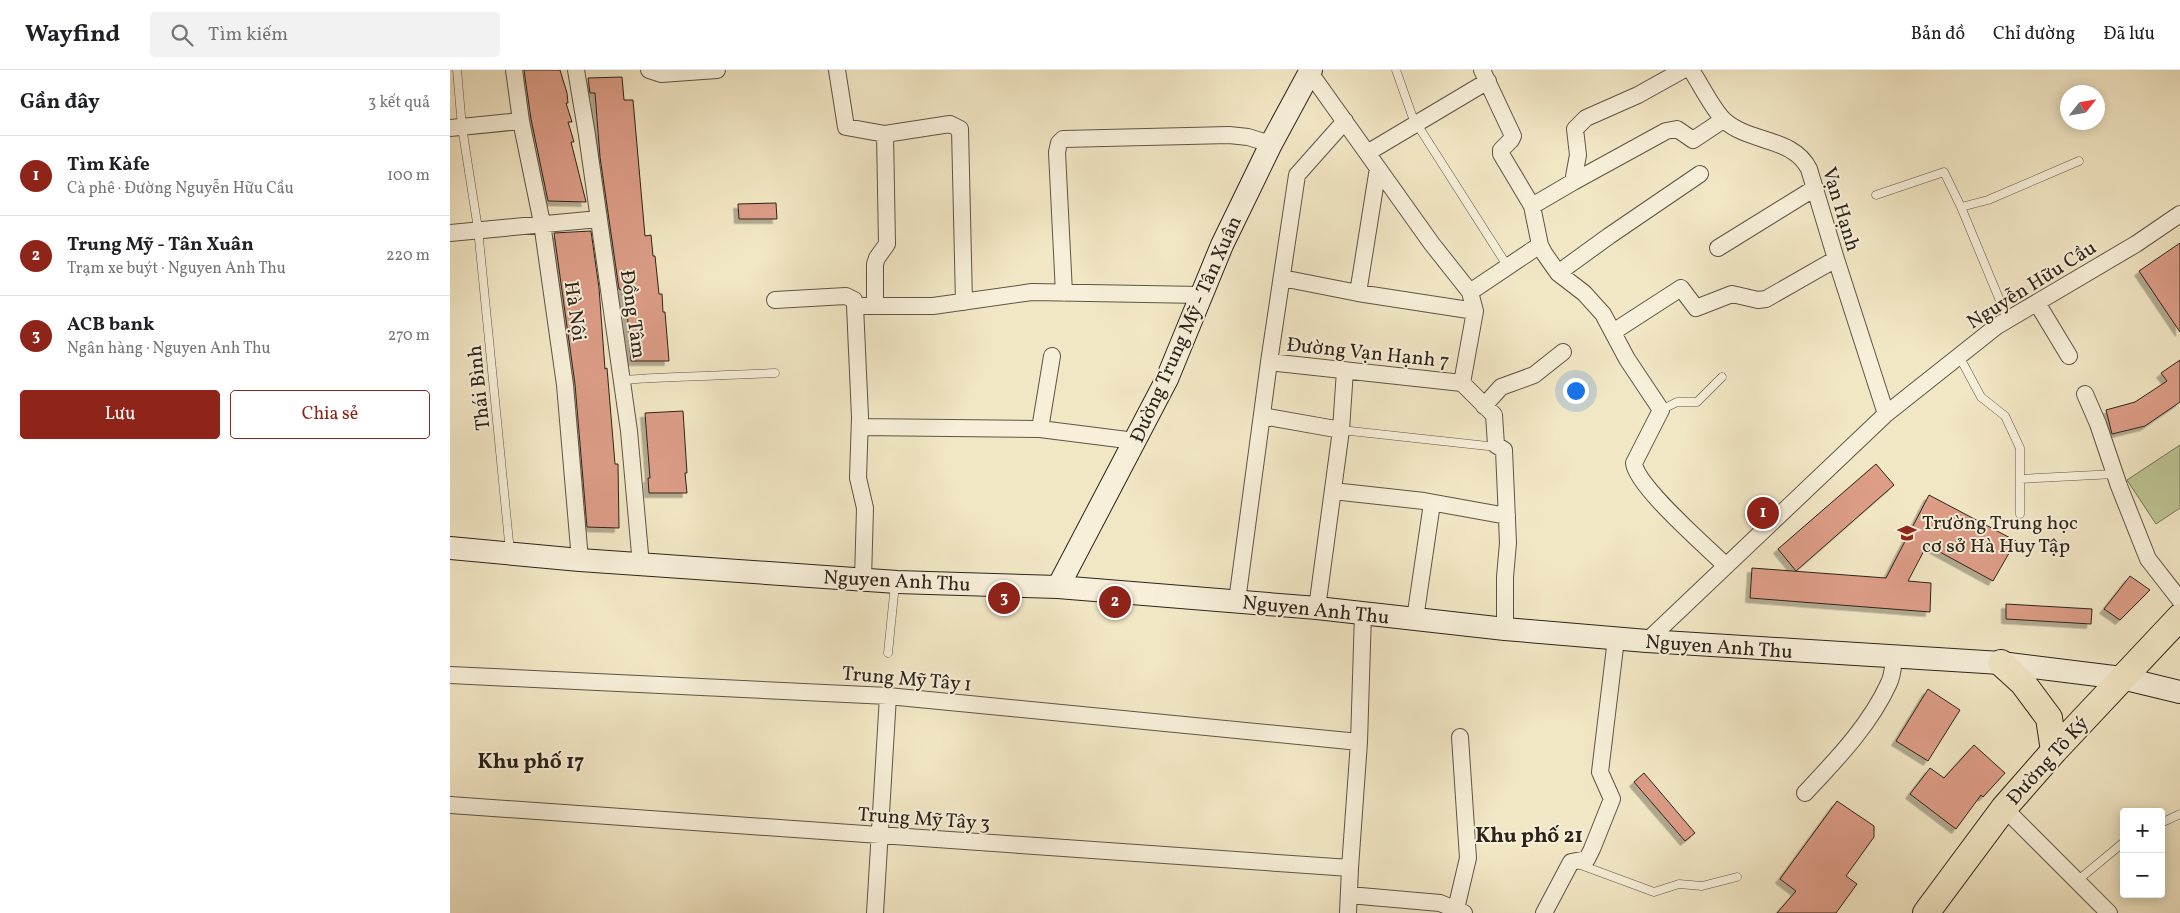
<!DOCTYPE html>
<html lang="vi">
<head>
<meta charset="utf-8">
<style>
  body { margin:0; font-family:Vollkorn,serif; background:#f2f2f2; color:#202124 }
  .controls { position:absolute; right:15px; bottom:15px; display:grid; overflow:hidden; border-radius:5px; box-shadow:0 2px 12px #0003 }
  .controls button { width:45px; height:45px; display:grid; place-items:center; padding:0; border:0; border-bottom:1px solid #e0e0e0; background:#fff; color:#202124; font:25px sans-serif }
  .compass { position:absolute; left:1610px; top:15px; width:45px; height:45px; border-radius:50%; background:#fff; box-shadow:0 2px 12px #0003; rotate:59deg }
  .you { position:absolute; left:1125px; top:320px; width:18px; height:18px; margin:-12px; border:4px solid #fff; border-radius:50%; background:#1a73e8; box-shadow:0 0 0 8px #1a73e833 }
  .badge { display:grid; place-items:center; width:32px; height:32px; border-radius:50%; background:#8f2418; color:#fff; font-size:16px; font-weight:700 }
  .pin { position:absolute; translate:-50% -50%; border:2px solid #fff; box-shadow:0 1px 5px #0006 }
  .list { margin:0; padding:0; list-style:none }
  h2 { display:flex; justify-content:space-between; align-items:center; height:65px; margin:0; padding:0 20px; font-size:21px }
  h2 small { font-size:16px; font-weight:400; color:#757577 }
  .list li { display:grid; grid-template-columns:32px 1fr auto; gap:15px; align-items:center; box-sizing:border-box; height:80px; padding:0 20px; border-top:1px solid #e0e0e0 }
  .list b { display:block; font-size:19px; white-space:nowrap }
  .list p { margin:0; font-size:16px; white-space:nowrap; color:#757577 }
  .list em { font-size:16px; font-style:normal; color:#757577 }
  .actions { display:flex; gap:10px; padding:15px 20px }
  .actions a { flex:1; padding:11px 0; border:1px solid #8f2418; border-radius:5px; text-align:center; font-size:18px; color:#8f2418 }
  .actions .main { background:#8f2418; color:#fff }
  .icon { flex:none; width:28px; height:28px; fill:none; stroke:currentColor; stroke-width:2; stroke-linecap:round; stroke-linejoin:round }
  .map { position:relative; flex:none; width:1730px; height:843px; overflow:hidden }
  header { display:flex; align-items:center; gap:30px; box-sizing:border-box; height:70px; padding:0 25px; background:#fff; border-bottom:1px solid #e0e0e0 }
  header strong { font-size:24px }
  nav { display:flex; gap:28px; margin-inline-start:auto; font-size:18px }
  .search { width:350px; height:45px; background:#f2f2f2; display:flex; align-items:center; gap:12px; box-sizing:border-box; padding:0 18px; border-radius:5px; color:#757577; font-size:19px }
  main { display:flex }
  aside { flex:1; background:#fff }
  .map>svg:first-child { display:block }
</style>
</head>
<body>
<header>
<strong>Wayfind</strong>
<div class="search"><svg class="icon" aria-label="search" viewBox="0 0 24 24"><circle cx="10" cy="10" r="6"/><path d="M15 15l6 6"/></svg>Tìm kiếm</div>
<nav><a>Bản đồ</a><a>Chỉ đường</a><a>Đã lưu</a></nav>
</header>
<main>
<aside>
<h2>Gần đây<small>3 kết quả</small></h2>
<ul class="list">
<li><span class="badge">1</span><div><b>Tìm Kàfe</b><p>Cà phê · Đường Nguyễn Hữu Cầu</p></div><em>100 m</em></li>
<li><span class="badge">2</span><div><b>Trung Mỹ - Tân Xuân</b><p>Trạm xe buýt · Nguyen Anh Thu</p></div><em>220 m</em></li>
<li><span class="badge">3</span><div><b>ACB bank</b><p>Ngân hàng · Nguyen Anh Thu</p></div><em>270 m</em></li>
</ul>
<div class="actions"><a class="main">Lưu</a><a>Chia sẻ</a></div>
</aside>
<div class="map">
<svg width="1730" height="843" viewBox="0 0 1730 843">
  <defs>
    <filter id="shadow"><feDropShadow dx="-4.5" dy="4.5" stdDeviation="0" flood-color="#0004"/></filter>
  </defs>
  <rect width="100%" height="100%" fill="#f2e7c5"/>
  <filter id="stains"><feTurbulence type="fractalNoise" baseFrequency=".004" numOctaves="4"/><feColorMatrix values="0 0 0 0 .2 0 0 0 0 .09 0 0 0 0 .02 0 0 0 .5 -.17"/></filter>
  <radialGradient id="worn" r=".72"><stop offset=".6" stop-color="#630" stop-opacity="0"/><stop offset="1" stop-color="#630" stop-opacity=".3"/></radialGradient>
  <path fill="#bdc593" stroke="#747457" d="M1730 375V438L1706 454 1677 410Z"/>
  <path fill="#dd9d87" stroke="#2c231b" filter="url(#shadow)" d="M74 0H110L117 23 118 33H116L122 52H118L124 72H121L136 132 98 131 81 49Z
    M172 7 174 30H183L195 166 201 165 203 186H205L209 224H212L213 242H215L219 291H181L177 240H175L173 221 169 219 150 87 145 23H140L138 8Z
    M326 133 327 149H289L288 134Z
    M141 161 149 218 155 299 157 298 165 394H168L169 458 137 457 125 314 104 163Z
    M1730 173V262L1689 201Z
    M1730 290V332L1695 356 1662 364 1656 340 1685 332 1717 311 1711 303Z
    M233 341 237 403H235L237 423H199L198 408H200L195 343Z
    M1426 394 1444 415 1346 501 1328 479Z
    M1479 425 1566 471 1543 511 1477 475 1458 511 1481 513 1480 542 1300 528 1302 498 1436 508Z
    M1680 506 1700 520 1670 550 1654 539Z
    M1556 534 1642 539 1641 554 1556 549Z
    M1478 619 1510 640 1478 691 1446 671Z
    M1524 675 1555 703 1533 727 1531 725 1506 759 1460 724 1480 698 1494 708Z
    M1194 703 1245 763 1235 771 1184 712Z
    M1387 731 1424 756V767L1396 806 1407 814 1386 843H1327L1346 821 1330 809Z"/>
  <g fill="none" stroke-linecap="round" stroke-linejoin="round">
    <g stroke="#5e5446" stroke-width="9">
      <path id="lane" d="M7 0 12 57 28 159 60 482
        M946 0 963 48 1058 197
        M1426 125 1494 102 1511 137
        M1558 250 1511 137 1538 130 1629 91
        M1509 286 1531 327 1555 346 1570 378V444
        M173 310C224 306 274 306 325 303
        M1211 340 1227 332H1247L1272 307
        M891 360 1047 377
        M1570 409 1665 404
        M438 583 445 514
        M1711 753 1730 744
        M1128 794 1204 822 1229 814 1252 816 1287 807
        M1627 811 1674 772"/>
    </g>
    <g stroke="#5e5446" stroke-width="18">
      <path id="street" d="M64 0 71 51 92 153 115 315 130 490
        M126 0 137 65 179 361 191 495
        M199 0 211 4 267 0
        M387 0 396 57 435 64 500 54 510 59 514 232
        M858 0 982 174 1020 222 1025 241 1012 313
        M1032 0 1063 66 1061 70 1051 80V84L1082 136 1090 175 1094 183 1108 203 1134 223 1153 244 1177 289 1211 340 1184 393C1186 416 1257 477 1276 496
        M1241 0C1250 13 1264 42 1275 51 1300 73 1343 67 1359 99L1386 189 1436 344
        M0 58 71 51
        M917 83 1038 11
        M1123 112 1216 61 1227 59 1243 70 1273 50
        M1082 136 1123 112 1128 85 1125 59 1136 48 1188 25 1233 0
        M0 163 149 149
        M1268 178 1365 118
        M1108 203 1159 166 1250 104
        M832 208 908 223 1025 241
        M1020 222 1090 175
        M614 223 607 82 609 73 613 69 779 65 798 67 821 74
        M908 223 928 98
        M325 230 396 226 404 230 405 236
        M1587 233 1619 286
        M425 236V194L427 188 437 174 435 64
        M1163 262 1231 218 1246 238 1282 224 1308 230 1316 229 1386 189
        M819 292 1012 313
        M1012 313 1044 345 1046 375 1054 380 1058 473 1055 507V559
        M1635 324 1648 354 1669 416 1698 489 1730 530
        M1034 336 1051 317 1084 305 1113 282
        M812 346 891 360
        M410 357 590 359 602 286
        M590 359 685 371
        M883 421 974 431 1057 446
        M413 509 415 438 408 408 410 347 405 236H483L582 222 751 225
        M787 531 819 292 847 105 895 51
        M867 538 891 360 895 300
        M965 549 982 433
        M1197 571 1436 344 1547 256 1686 174 1730 144
        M0 605 438 626 909 672
        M1355 723C1386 690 1420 655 1439 613 1443 605 1443 595 1444 587
        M0 735 900 798 898 843
        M1554 738 1659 843
        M900 798 909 672 913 543
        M899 825 990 833 1014 843
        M1006 839 1018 788 1010 667
        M425 843 438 626
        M1094 843 1121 792 1137 789 1142 779 1162 729 1150 702 1166 569"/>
    </g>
    <g stroke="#2c231b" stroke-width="24">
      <path id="secondary" d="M0 478 130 490 447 512 608 517 867 538 1055 559 1197 571 1551 593 1672 608 1730 622
        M608 517 717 309 772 175 821 74 861 0"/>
    </g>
    <g stroke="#2c231b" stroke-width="28">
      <path id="primary" d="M1551 593 1573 613 1599 648 1604 681
        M1476 843 1554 738 1604 681 1730 547"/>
    </g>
    <use href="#lane" stroke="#f7efd9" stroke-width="8"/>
    <use href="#street" stroke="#f7efd9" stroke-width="16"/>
    <use href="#secondary" stroke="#f7efd9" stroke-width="22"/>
    <use href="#primary" stroke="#f2e7c5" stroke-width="26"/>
  </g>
  <defs>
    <g id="school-bare" transform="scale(1.5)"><path d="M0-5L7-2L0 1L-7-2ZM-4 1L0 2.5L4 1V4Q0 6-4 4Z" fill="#8f2418" stroke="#f7efd9" stroke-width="2.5" paint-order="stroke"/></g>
  </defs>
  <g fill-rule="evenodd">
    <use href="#school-bare" x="1457" y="463"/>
  </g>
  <g text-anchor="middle" stroke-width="4" stroke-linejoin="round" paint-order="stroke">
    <g font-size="20" fill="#2c231b" stroke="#f7efd9">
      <text transform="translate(1392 139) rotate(73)" y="7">Vạn Hạnh</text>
      <text transform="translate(1581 214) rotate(-32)" y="7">Nguyễn Hữu Cầu</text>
      <text transform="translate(126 241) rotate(82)" y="7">Hà Nội</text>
      <text transform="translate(184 244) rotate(82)" y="7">Đồng Tâm</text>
      <text transform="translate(735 259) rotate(-66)" y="7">Đường Trung Mỹ - Tân Xuân</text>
      <text transform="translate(918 282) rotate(6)" y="7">Đường Vạn Hạnh 7</text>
      <text transform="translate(28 318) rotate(-96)" y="7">Thái Bình</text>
      <text transform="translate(447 510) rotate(3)" y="7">Nguyen Anh Thu</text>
      <text transform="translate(866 539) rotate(6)" y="7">Nguyen Anh Thu</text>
      <text transform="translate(1269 576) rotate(4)" y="7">Nguyen Anh Thu</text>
      <text transform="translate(457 608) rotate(5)" y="7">Trung Mỹ Tây 1</text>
      <text transform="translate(1597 690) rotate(-48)" y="7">Đường Tô Ký</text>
      <text transform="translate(474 748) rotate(4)" y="7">Trung Mỹ Tây 3</text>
    </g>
    <g font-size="20" fill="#2c231b" stroke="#f7efd9" text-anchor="start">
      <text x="1472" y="459">Trường Trung học<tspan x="1472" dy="23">cơ sở Hà Huy Tập</tspan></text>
    </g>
    <g font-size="21" font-weight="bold" fill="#2c231b" stroke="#f7efd9">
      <text x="81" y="698">Khu phố 17</text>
      <text x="1079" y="772">Khu phố 21</text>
    </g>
  </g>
  <rect width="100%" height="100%" filter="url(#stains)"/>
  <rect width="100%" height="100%" fill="url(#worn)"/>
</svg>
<div class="controls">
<button>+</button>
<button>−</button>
</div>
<svg class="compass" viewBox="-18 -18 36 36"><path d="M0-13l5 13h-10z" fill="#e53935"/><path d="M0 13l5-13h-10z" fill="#757577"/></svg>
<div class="you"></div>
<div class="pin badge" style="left:1313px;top:443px">1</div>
<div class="pin badge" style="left:665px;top:532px">2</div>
<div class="pin badge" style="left:554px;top:528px">3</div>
</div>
</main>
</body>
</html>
